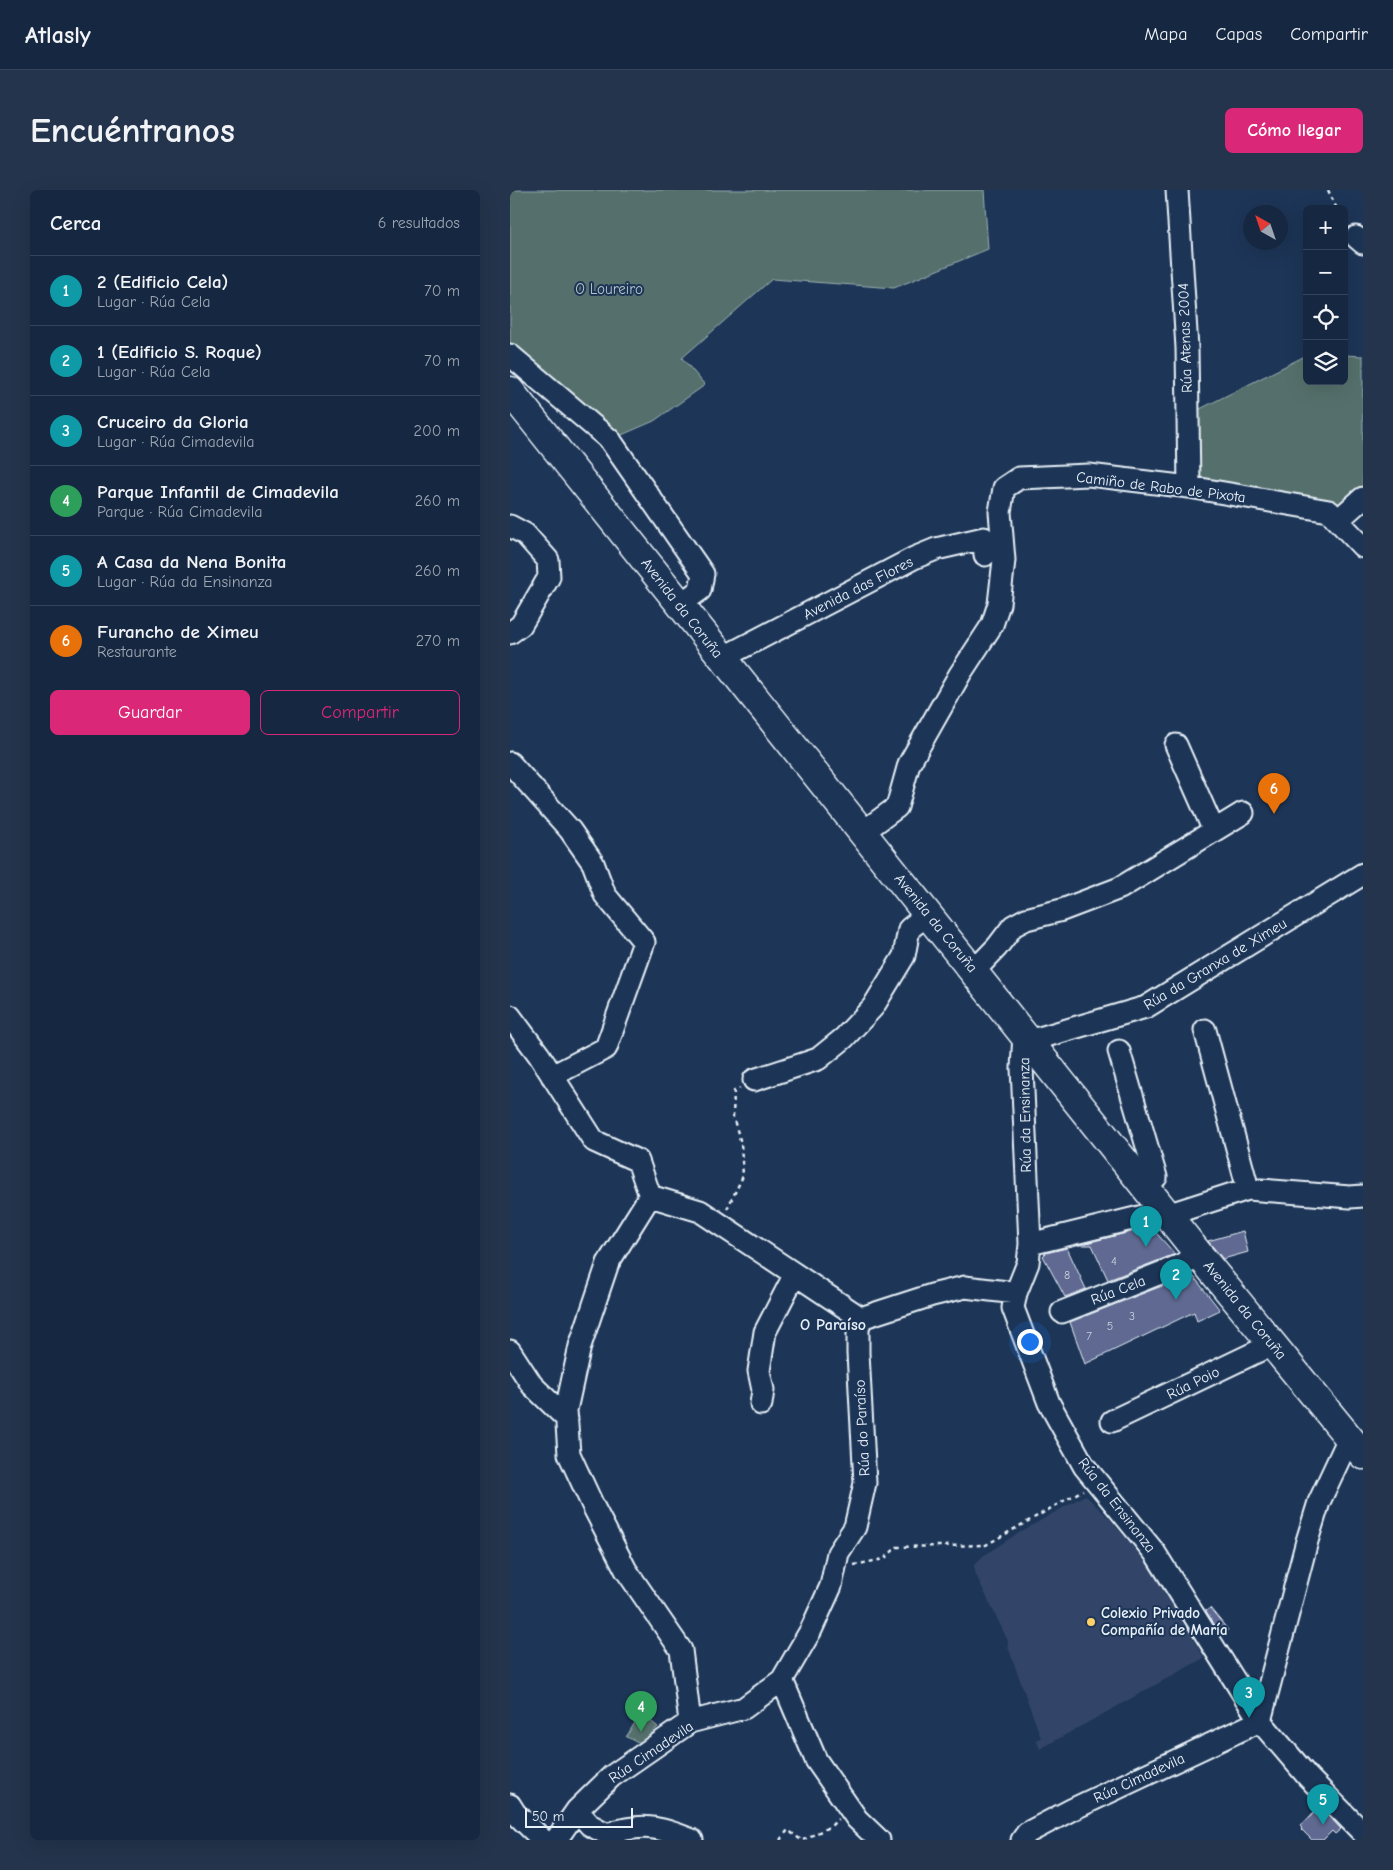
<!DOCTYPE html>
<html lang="es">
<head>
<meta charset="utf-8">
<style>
  body { margin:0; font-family:"Comic Neue",sans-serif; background:#23344c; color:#f1f3f6 }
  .controls { position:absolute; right:15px; top:15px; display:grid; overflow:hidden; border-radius:8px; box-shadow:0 5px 20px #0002 }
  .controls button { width:45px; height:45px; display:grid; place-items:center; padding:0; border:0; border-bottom:1px solid #35445a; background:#162841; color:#f1f3f6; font:25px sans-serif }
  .compass { position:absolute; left:733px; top:15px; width:45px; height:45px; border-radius:50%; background:#162841; box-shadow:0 5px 20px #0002; rotate:320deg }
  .scale { position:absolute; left:15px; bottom:12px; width:108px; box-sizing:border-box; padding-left:5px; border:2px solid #e8f1f8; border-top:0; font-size:14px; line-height:18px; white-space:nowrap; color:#e8f1f8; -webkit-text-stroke:4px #1d3557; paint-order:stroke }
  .you { position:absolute; left:519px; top:1151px; width:18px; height:18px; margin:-12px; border:4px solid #fff; border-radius:50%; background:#1a73e8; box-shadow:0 0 0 8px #1a73e833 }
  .badge { display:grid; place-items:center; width:32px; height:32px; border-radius:50%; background:#db2777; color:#fff; font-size:16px; font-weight:700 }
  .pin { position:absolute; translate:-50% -41px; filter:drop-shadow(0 1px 2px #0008) }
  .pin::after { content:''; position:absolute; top:26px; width:18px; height:15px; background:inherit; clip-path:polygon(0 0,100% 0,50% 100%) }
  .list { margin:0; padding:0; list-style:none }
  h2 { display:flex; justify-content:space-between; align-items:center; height:65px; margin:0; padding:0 20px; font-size:21px }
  h2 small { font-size:16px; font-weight:400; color:#9ea6b1 }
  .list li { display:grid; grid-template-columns:32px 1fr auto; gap:15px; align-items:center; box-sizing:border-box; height:70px; padding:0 20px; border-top:1px solid #35445a }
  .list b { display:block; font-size:19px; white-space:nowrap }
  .list p { margin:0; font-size:16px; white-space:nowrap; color:#9ea6b1 }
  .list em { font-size:16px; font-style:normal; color:#9ea6b1 }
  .actions { display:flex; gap:10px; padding:15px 20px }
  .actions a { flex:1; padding:11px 0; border:1px solid #db2777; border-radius:8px; text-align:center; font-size:18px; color:#db2777 }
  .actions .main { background:#db2777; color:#fff }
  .icon { flex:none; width:28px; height:28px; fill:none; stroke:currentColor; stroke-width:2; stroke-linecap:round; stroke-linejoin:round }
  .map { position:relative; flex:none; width:853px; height:1650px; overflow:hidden; border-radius:8px }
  header { display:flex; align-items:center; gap:30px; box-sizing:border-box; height:70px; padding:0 25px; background:#162841; border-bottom:1px solid #35445a }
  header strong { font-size:24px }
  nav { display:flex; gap:28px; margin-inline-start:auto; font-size:18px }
  .intro { display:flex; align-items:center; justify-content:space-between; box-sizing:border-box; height:120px; padding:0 30px }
  h1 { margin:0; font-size:35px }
  .button { padding:12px 22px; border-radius:8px; background:#db2777; color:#fff; font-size:18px; font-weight:700 }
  main { display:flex; gap:30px; padding:0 30px }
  aside { flex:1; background:#162841; border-radius:8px; box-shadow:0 5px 20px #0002 }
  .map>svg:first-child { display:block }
</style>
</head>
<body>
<header>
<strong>Atlasly</strong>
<nav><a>Mapa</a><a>Capas</a><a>Compartir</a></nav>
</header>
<div class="intro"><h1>Encuéntranos</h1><a class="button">Cómo llegar</a></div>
<main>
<aside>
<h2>Cerca<small>6 resultados</small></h2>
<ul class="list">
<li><span class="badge" style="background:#0f9aa8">1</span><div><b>2 (Edificio Cela)</b><p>Lugar · Rúa Cela</p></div><em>70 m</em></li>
<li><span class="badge" style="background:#0f9aa8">2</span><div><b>1 (Edificio S. Roque)</b><p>Lugar · Rúa Cela</p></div><em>70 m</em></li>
<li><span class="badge" style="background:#0f9aa8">3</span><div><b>Cruceiro da Gloria</b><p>Lugar · Rúa Cimadevila</p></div><em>200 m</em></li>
<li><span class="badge" style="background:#2e9e5b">4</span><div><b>Parque Infantil de Cimadevila</b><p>Parque · Rúa Cimadevila</p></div><em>260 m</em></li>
<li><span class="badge" style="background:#0f9aa8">5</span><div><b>A Casa da Nena Bonita</b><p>Lugar · Rúa da Ensinanza</p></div><em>260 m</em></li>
<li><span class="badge" style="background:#e8710a">6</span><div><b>Furancho de Ximeu</b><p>Restaurante</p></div><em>270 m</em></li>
</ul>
<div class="actions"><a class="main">Guardar</a><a>Compartir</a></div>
</aside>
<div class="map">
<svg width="853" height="1650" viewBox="0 0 853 1650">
  <rect width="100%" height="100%" fill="#1d3557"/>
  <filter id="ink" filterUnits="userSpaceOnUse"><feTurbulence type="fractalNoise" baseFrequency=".02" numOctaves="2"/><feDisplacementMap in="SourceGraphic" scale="10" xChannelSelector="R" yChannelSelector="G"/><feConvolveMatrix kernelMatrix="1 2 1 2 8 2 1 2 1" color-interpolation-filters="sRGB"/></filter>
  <g filter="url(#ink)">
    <path fill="#304568" d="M575 1305 601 1330 640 1377 694 1468 530 1559 526 1550 531 1548 498 1457V1451L466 1385 464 1375 473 1366 505 1345Z"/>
    <path fill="#556f6c" stroke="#9eb0b2" d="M0 0H474L478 59 384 98 262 89 172 168 195 195 144 231 100 250 0 163Z
      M797 165V191H834V165L853 166V299L819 321 679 297 678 225Z
      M131 1523 148 1537 131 1553 116 1547Z"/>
    <path fill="#5e6991" stroke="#e8f1f8" d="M641 1037 665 1064 598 1090 582 1055H568Z
      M733 1041 738 1062 713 1069 698 1051Z
      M557 1058 576 1099 555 1107 533 1066 536 1063Z
      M680 1085 684 1087 710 1120 687 1131 684 1122 575 1174 560 1132Z
      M700 1418 718 1440 711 1445 696 1421Z
      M804 1623 812 1630 818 1625 831 1639 825 1644 822 1641 813 1650H802L791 1639 792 1638 790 1636Z"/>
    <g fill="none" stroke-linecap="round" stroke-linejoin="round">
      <g stroke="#e8f1f8" stroke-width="25">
        <path id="minor" d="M667 0 677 158 679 297
          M846 47 853 53
          M0 165 100 250 193 384 190 400 169 415
          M828 330 853 308
          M0 336 15 344 38 370 39 387 11 435 0 443
          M212 468 404 368 426 359 474 348 475 365
          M666 555 704 641
          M0 573 60 640 83 673 95 705 134 752 96 858 42 886
          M353 642 387 617 399 574 450 484 482 435 489 414 494 370 490 322 494 298 509 288 579 285 679 297 819 321 853 357
          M464 781 487 757 503 736 516 729 552 720 610 698 733 623
          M0 826 29 865 84 951 128 971 140 1006 190 1021 351 1128
          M695 840 738 999
          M514 844 512 878 520 1054 518 1073 506 1103 503 1118 539 1213 574 1276 645 1363 750 1531 798 1587 853 1643
          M519 851 636 817 853 684
          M609 861 646 987 635 996
          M244 890 308 869 334 848 363 817 394 766 399 739 418 724
          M140 1006 98 1073 70 1156 56 1220 59 1264 84 1318 116 1380 171 1460 180 1532
          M657 1025 738 999 840 1007 853 1006
          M520 1054 654 1021
          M552 1122 691 1067
          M351 1128 422 1105 455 1097 506 1103
          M0 1161 22 1195 57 1229
          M251 1214 253 1200 249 1181 255 1142 285 1084
          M602 1231 763 1154
          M272 1490 306 1570 347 1629 369 1650
          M0 1615 5 1623 33 1650
          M67 1620 80 1635 97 1644C132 1633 148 1636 182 1650
          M46 1650 67 1620 102 1586 180 1532 234 1518 272 1490 301 1440 321 1396 328 1363 345 1337 355 1293 348 1163V1139L351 1128
          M512 1650 517 1643 561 1620 750 1531 797 1351 809 1312 839 1248"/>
      </g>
      <g stroke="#e8f1f8" stroke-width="31">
        <path id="major" d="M0 201 691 1067 853 1265"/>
      </g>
      <path stroke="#e8f1f8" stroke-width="2.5" stroke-dasharray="4 4" stroke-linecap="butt" d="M818 0 827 19
        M217 1019 233 986 231 953 223 927 224 901 230 898
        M344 1375 374 1369 387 1357 476 1355 573 1300
        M270 1650 278 1640 291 1650
        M293 1650 321 1636 328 1629"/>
      <use href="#minor" stroke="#1d3557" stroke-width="21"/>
      <use href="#major" stroke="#1d3557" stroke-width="28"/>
    </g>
  </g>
  <circle fill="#ffd166" stroke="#1d3557" stroke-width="2" cx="581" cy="1432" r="5"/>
  <g text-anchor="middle" stroke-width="4" stroke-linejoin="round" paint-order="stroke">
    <g font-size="12" fill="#c6cfde">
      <text x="604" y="1075">4</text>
      <text x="557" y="1089">8</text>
      <text x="622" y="1130">3</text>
      <text x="600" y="1140">5</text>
      <text x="579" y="1150">7</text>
    </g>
    <g font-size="15" fill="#b5c4c7" stroke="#1d3557">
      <text x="99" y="104">O Loureiro</text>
    </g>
    <g font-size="15" fill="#e8f1f8" stroke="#1d3557">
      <text transform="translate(675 148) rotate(-92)" y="5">Rúa Atenas 2004</text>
      <text transform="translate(651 297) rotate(7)" y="5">Camiño de Rabo de Pixota</text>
      <text transform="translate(348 398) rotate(-27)" y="5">Avenida das Flores</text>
      <text transform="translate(172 418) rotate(52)" y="5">Avenida da Coruña</text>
      <text transform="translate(426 733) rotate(51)" y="5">Avenida da Coruña</text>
      <text transform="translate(705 774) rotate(-31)" y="5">Rúa da Granxa de Ximeu</text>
      <text transform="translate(515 925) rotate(-91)" y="5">Rúa da Ensinanza</text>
      <text transform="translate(608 1100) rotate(-21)" y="5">Rúa Cela</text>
      <text transform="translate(735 1120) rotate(51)" y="5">Avenida da Coruña</text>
      <text transform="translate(683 1193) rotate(-26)" y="5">Rúa Poio</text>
      <text transform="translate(352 1238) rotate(-93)" y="5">Rúa do Paraíso</text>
      <text transform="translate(607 1315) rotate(52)" y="5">Rúa da Ensinanza</text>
      <text transform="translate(141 1562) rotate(-34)" y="5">Rúa Cimadevila</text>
      <text transform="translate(629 1588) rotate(-25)" y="5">Rúa Cimadevila</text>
    </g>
    <g font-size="15" font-weight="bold" fill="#e8f1f8" stroke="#1d3557" text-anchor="start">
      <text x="591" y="1428">Colexio Privado<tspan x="591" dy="17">Compañía de María</tspan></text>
    </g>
    <g font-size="16" font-weight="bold" fill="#e8f1f8" stroke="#1d3557">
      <text x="323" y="1140">O Paraíso</text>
    </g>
  </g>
</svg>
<div class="controls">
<button>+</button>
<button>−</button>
<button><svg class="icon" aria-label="locate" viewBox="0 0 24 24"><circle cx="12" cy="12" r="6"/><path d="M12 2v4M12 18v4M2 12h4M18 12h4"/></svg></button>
<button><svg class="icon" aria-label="layers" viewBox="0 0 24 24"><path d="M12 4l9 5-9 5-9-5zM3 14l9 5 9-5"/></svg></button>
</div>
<svg class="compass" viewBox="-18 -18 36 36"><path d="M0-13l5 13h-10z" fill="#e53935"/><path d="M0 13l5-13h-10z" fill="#9ea6b1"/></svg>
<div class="scale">50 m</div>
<div class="you"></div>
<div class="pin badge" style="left:636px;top:1057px;background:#0f9aa8">1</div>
<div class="pin badge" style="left:666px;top:1110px;background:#0f9aa8">2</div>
<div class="pin badge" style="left:739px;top:1528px;background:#0f9aa8">3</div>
<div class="pin badge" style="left:131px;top:1542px;background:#2e9e5b">4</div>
<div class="pin badge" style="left:813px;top:1635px;background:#0f9aa8">5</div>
<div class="pin badge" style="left:764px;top:624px;background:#e8710a">6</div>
</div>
</main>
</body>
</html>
